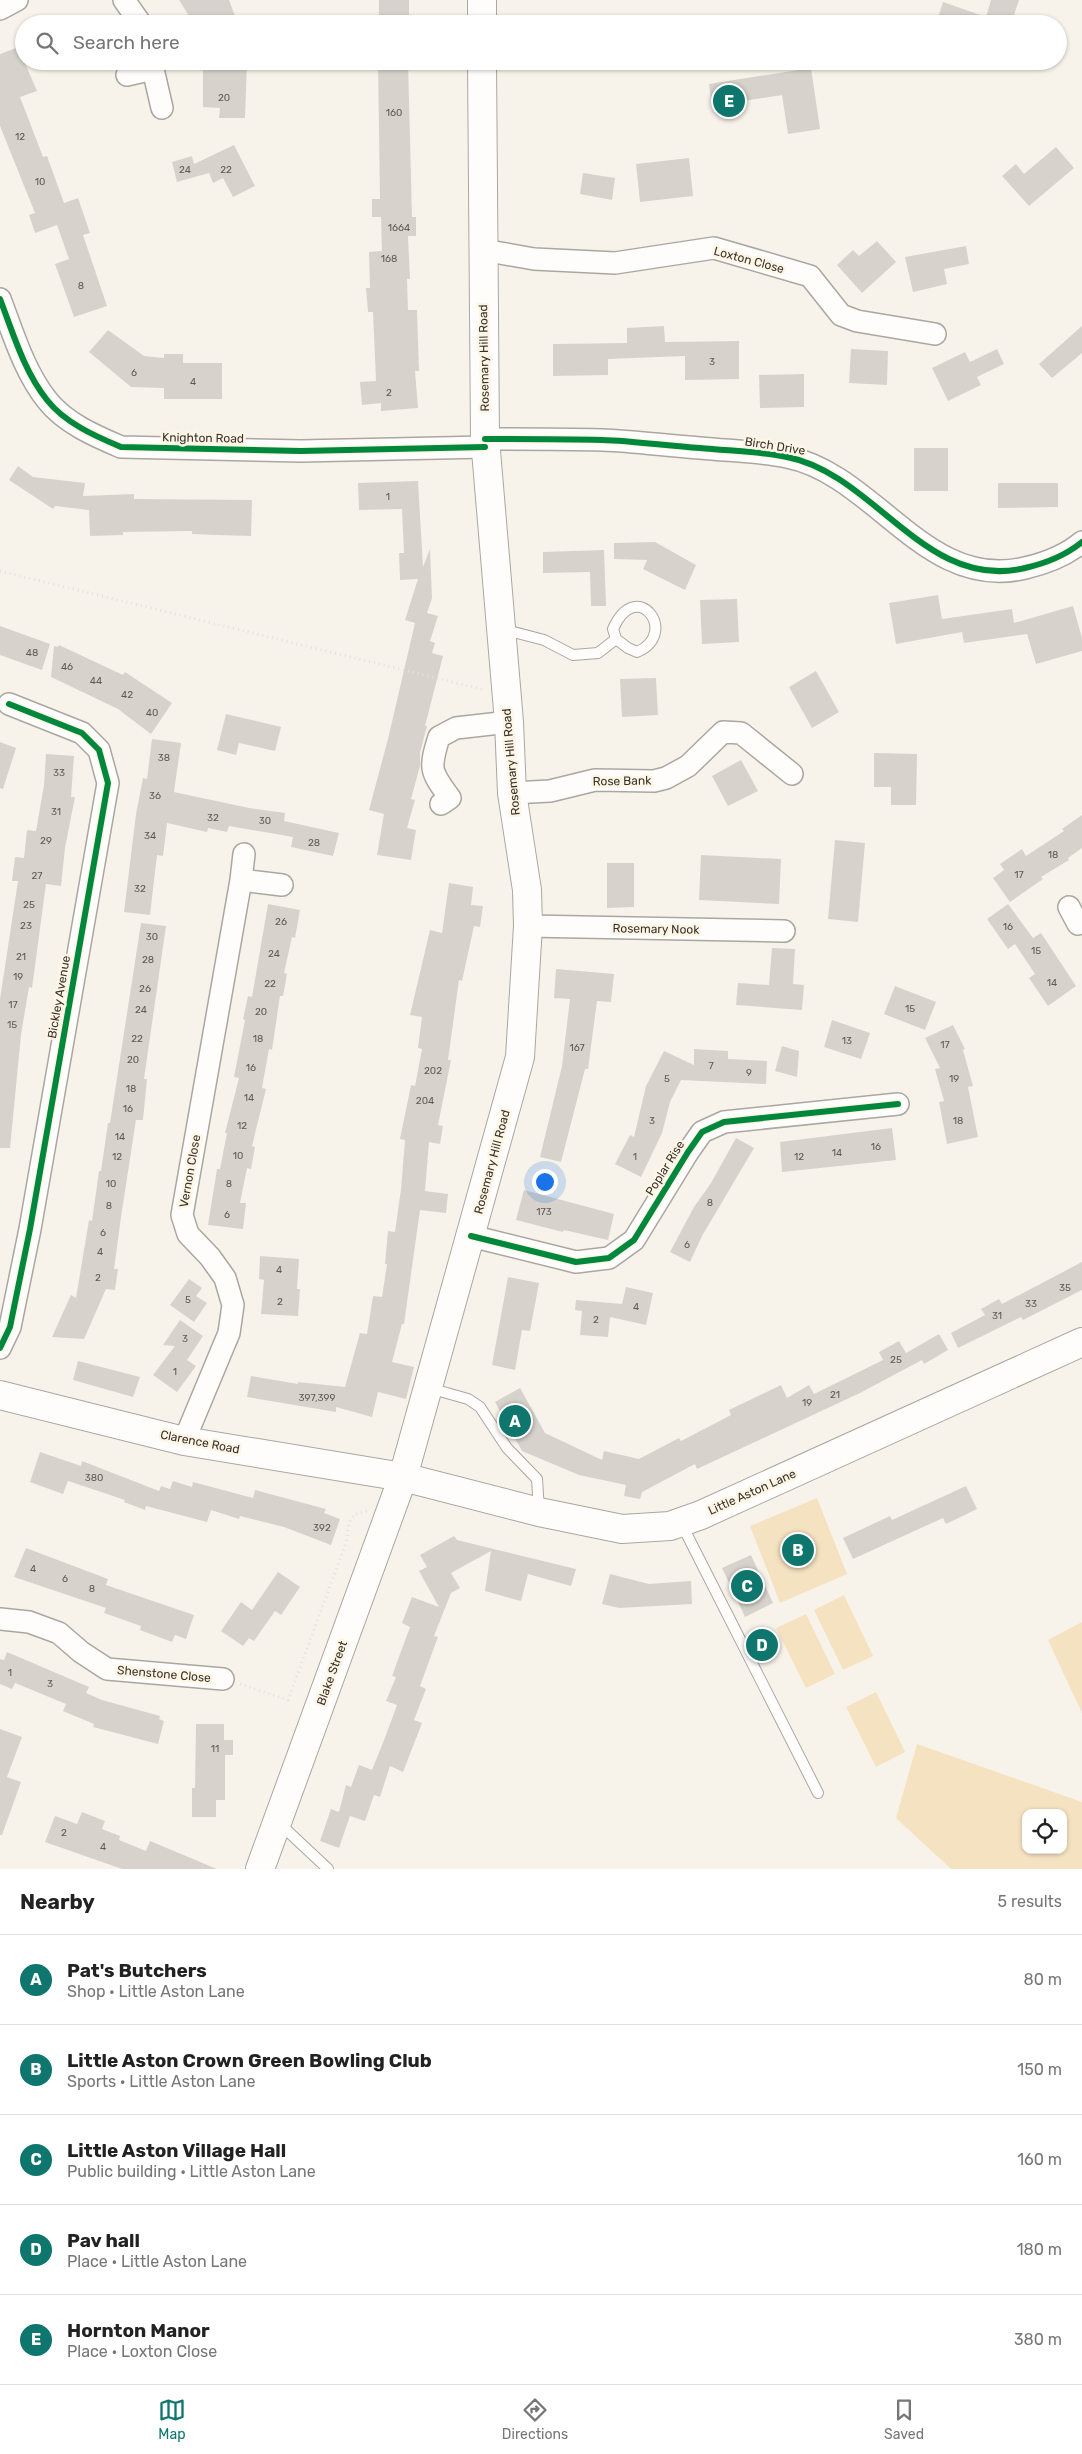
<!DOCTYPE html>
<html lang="en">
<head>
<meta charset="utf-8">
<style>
  body { margin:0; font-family:Rubik,sans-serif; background:#f2f2f2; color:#222 }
  .controls { position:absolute; right:15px; bottom:15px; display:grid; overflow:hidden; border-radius:10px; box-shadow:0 1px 4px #0004 }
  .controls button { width:45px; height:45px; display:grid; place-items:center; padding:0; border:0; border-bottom:1px solid #e0e0e0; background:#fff; color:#222; font:25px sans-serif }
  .you { position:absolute; left:544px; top:1181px; width:18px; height:18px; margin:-12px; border:4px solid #fff; border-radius:50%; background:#1a73e8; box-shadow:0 0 0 8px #1a73e833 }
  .badge { display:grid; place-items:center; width:32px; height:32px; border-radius:50%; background:#0f766e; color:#fff; font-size:16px; font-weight:700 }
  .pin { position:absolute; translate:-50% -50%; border:2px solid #fff; box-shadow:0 1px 5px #0006 }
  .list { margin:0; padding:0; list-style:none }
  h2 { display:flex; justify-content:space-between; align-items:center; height:65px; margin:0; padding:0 20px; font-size:21px }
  h2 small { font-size:16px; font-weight:400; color:#767676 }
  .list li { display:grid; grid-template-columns:32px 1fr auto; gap:15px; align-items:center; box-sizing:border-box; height:90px; padding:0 20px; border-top:1px solid #e0e0e0 }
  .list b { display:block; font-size:19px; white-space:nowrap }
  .list p { margin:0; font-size:16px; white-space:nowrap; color:#767676 }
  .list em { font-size:16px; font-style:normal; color:#767676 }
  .icon { flex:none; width:28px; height:28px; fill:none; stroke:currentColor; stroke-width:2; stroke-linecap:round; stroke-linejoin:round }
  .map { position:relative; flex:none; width:1082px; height:1869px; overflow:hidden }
  .search { position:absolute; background:#fff; box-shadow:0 1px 4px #0004; left:15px; right:15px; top:15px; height:55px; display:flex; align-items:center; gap:12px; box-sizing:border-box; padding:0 18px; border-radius:28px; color:#767676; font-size:19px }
  .sheet { height:515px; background:#fff }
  nav { display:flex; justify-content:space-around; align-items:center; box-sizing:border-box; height:70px; border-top:1px solid #e0e0e0; background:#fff; font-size:14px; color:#767676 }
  nav a { display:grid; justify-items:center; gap:2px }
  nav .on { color:#0f766e }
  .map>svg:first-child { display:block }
</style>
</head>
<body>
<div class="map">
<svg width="1082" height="1869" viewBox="0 0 1082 1869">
  <rect width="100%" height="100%" fill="#f8f3ea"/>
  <path fill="#f5e2c0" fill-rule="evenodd" d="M817 1498 847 1574 780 1603 750 1526Z
    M844 1595 873 1656 843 1670 814 1610Z
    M806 1614 835 1674 806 1688 776 1628Z
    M1082 1622V1713L1048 1640Z
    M876 1692 905 1752 876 1767 846 1707Z
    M917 1744 1082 1802V1869H951L896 1818ZM1026 1813H1063V1850H1026Z"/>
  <path fill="#d7d3cc" d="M179 0H229L238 24H194Z
    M379 0H409V24H379Z
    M991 0H1019L1011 24H936L943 2 986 17Z
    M24 45V61L37 91 20 97 43 157 47 156 64 203 78 198 90 233 83 235 107 306 74 317 55 264 69 259 57 225 35 233 29 215 35 213 0 126V54Z
    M203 61H247L245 118H219L220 108 203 107Z
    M378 61H408L412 217H416V236H408L410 279H407L408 310H417L419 371H415L418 408 381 411V403L362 405 360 382 376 381 373 312H368L366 288H370L369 252 382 251 381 217H372V199H380Z
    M811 68 820 129 788 134 782 95 712 106 709 84Z
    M234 145 255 186 233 197 223 178 213 183 209 173 177 182 172 162 192 156 194 164Z
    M1056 147 1074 168 1029 206 1002 176 1016 164 1024 174Z
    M689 158 693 196 640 202 636 164Z
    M583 173 615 178 612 200 580 194Z
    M877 241 896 262 862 293 837 265 853 250 859 256Z
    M966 246 969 264 944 269 947 284 913 292 905 257Z
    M664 326 665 342 739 341V379L685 380V356L608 359V375L553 376V344L627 343V328Z
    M1082 326V353L1052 378 1039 364Z
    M108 330 144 356 164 358V354H183V363H222V399H164V388L131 387 89 352Z
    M851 349 888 351 887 385 849 383Z
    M997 349 1004 364 977 377 981 385 948 401 932 368 965 352 970 362Z
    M804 374V407L760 408 759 375Z
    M914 448H948V491H914Z
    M18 466 33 477 85 483 83 496 134 494V499L252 500 251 536 216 535 192 534V531L123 532V535L90 536 89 510 55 506 53 509 9 480Z
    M418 481 423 567 430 549 432 598 427 613 438 616 430 641 435 643 432 653 443 656 425 726H427L420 753V766L411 799 415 800 407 828 416 830 411 860 377 855 384 814 369 810 388 739 415 623 405 620 418 579 400 580 399 553H404L402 509 359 510 358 483Z
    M998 483H1058V507L998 508Z
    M655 542 696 565 685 590 643 569 647 560 614 559V543Z
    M604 550 606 606H591L590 572 543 573V552Z
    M938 595 942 619 1012 609 1014 623 1073 606 1082 638V651L1036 664 1027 634 964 643 962 632 896 644 889 603Z
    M737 599 739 642 702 644 700 600Z
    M0 626 50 644 42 670 0 655Z
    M59 645 123 675 125 672 172 703 151 734 118 709 51 677 54 646 58 647Z
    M816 671 839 712 812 728 789 687Z
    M656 678 658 715 622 717 620 679Z
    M226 714 281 727 275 751 239 743 236 755 217 750Z
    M152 739 181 743 174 792 249 808 285 813 284 821 339 833 333 856 291 847 293 837 229 826 227 832 208 828 207 832 167 823 163 856 157 855 150 915 124 912 136 814 143 778 147 779Z
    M0 742 16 748 3 789 0 788Z
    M874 753 917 754 916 805H891V787H874Z
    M46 754 74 756 71 797H75L65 848 61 886 46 884 32 988 29 987 21 1035 10 1148H0V999L18 881H12L15 857 24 858 27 830 36 831 44 785Z
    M741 760 758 791 728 806 712 776Z
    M1082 815V848L1068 858 1069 860 1041 877 1043 879 1010 902 993 878 1004 870 1000 864 1022 849 1026 856 1064 831 1062 829Z
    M835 840 865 843 858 922 828 919Z
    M701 855 781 859 779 904 699 900Z
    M607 863H634V907L607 908Z
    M449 883 473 887 471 905 483 906 480 927 474 926 462 981 459 980 448 1060H451L438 1125 443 1126 440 1144 429 1142 425 1191 448 1194 446 1213 420 1210 404 1324H402L392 1362 414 1367 406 1399 378 1392 372 1417 336 1407V1412L247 1397 251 1376 298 1384V1382L345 1387 360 1333 367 1334 373 1296 382 1297 387 1264H385L388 1231 395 1232 401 1189 405 1140 400 1139 411 1085 415 1086 422 1049 418 1048 422 1017 410 1015 430 930 442 933Z
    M268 904 300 910 295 938 292 937 284 973 287 974 283 996H280L272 1050 269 1049 262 1088 266 1089 252 1146 255 1147 251 1169 247 1168 240 1203H246L243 1229 208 1225 217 1169H220L227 1133H225L239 1078 234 1077 245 1020 243 1019 248 996 252 997Z
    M1008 904 1033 938 1041 933 1076 986 1048 1006 1029 978 1035 974 1015 944 1008 949 987 919Z
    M141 923 166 926 144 1079H147L143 1120H136L121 1217 114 1269H118L115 1290 106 1289 84 1339 52 1337 71 1295 76 1298 89 1220 92 1221 99 1171H101L108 1123H110Z
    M772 948 795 949 793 984 804 985 802 1010 736 1005 738 983 769 985Z
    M556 969 614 974 611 1002 597 1001 588 1069H585L561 1162 540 1157 562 1066 570 999 554 998Z
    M895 986 936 1002 925 1030 884 1014Z
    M832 1020 870 1033 861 1059 824 1047Z
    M953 1025 965 1049 963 1050 973 1086 968 1087 978 1137 947 1144 939 1102 944 1101 935 1069 940 1068 925 1038Z
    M782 1046 799 1051 797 1077 775 1071Z
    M694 1049 728 1051V1059L767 1061 766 1084 681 1080 670 1102 662 1133 641 1177 615 1164 630 1135 634 1137 646 1086 664 1051 694 1065Z
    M892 1128 896 1160 782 1172 780 1142Z
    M736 1138 754 1148 702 1236 690 1262 670 1252 694 1207 711 1183Z
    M524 1190 614 1214 608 1240 564 1230 563 1232 516 1220Z
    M260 1256 299 1259 297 1289H300L298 1316 261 1314 264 1280 259 1279Z
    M1082 1262V1290L1023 1320 1021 1317 958 1348 951 1333 985 1315 981 1309 999 1299 1002 1304Z
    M508 1277 539 1283 530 1331 522 1330 515 1370 492 1365Z
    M189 1279 202 1288 196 1296 207 1303 194 1322 170 1305Z
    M626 1287 653 1293 646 1325 610 1317 608 1337 580 1335 582 1311 575 1310 576 1300 622 1304Z
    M180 1320 203 1336 187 1360 196 1366 177 1392 153 1375 175 1346 163 1345Z
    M939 1334 948 1350 924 1364 922 1360 860 1393 697 1469 695 1464 642 1492 640 1499 624 1496 626 1485 579 1475 522 1451 495 1402 520 1388 545 1433 602 1460 604 1451 639 1459 679 1438 681 1441 731 1415 729 1410 781 1385 787 1398 809 1385 814 1394 883 1360 879 1352 899 1341 906 1353Z
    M78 1361 140 1377 133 1397 73 1380Z
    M40 1452 81 1466 82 1461 159 1491 161 1486 170 1489 173 1481 192 1487 193 1482 253 1498 255 1490 326 1509 324 1513 340 1519 331 1545 284 1527 240 1516 239 1519 211 1510 207 1522 146 1506 145 1510 124 1502 125 1500 68 1481 63 1494 30 1482Z
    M966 1486 977 1509 946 1524 943 1518 853 1559 843 1538 890 1516 892 1520Z
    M454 1536 457 1540 576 1569 571 1586 528 1574 521 1601 485 1591 491 1551 451 1573 460 1588 451 1593 434 1636 438 1637 420 1686 426 1689 414 1720 422 1723 403 1772 390 1766 380 1797 374 1795 365 1821 350 1816 339 1848 320 1841 331 1809 339 1812 346 1785 351 1787 359 1765 372 1770 386 1735 397 1705 386 1701 396 1677 392 1676 410 1627 402 1623 412 1597 439 1607 419 1571 427 1567 420 1555Z
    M26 1548 108 1579 106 1585 194 1615 186 1639 175 1635 172 1642 140 1630 141 1626 104 1613 106 1608 14 1577Z
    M751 1555 773 1603 745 1617 722 1568Z
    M278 1572 300 1587 281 1615 275 1611 254 1641 249 1638 243 1646 221 1631 241 1602 252 1610Z
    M610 1574 649 1584 691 1581 692 1604 619 1608 602 1604Z
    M764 1628 776 1654 760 1662 748 1635Z
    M7 1652 89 1687 86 1693 102 1700 160 1716 159 1719 164 1721 158 1744 93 1727 94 1724 63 1711 66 1704 15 1683 12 1689 0 1684V1659L4 1660Z
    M196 1724H224V1740H233V1755H225V1800H216V1817H192V1788H195Z
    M0 1729 22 1737 7 1777 21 1782 2 1835H0Z
    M82 1812 105 1821 102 1829 120 1836 119 1840 146 1851 150 1841 217 1869H122L45 1842 55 1816 77 1824Z"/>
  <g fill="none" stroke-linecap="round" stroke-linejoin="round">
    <g stroke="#aba7a0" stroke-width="12">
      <path id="lane" d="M502 629 544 640 573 655 598 653 616 639 628 648 637 652C680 634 637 575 613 629L616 639
        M429 1388 468 1399 480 1407 507 1448 537 1479 539 1511
        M681 1523 818 1793
        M280 1824 328 1869"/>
    </g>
    <g stroke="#aba7a0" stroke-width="24">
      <path id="street" d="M124 0 141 24
        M0 9 17 0
        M127 75 153 69 162 108
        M483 250 534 259 615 263 714 248 810 276 841 315 857 321 935 334
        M0 299C13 333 24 371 47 400 65 423 95 436 121 447L301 451 485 447
        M485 439C524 439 563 439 602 440 635 441 667 446 700 448 729 451 758 451 787 457 875 474 926 592 1025 568 1047 563 1065 556 1082 542
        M512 793 550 791 595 780 654 781 666 778 688 766 723 732 741 733 792 774
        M441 804 450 798C430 771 429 769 439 737L456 728 509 722
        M244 854 241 880 282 885
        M1069 907 1078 924 1082 922
        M528 926 784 931
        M471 1236 576 1262 609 1258 634 1240 688 1152 702 1132 724 1122 898 1104
        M0 1348 10 1327 30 1229 108 783 99 750 82 733 9 704
        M184 1441 229 1333 233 1305 225 1278 210 1257 188 1234 182 1215 241 880
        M0 1619 29 1622 59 1633 81 1652 107 1669 223 1679"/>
    </g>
    <g stroke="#aba7a0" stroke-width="30">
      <path id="secondary" d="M482 0V24
        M0 1395 184 1441 403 1477 520 1057 528 926 527 890 512 793 509 722 485 439 482 61"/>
    </g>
    <g stroke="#aba7a0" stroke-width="30">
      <path id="primary" d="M260 1869 403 1477 539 1512 622 1529 670 1526 701 1515 1082 1342"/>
    </g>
    <path stroke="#e3e1df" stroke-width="3" stroke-dasharray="1 4" stroke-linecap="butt" d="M0 571 485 690
      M240 1684 288 1700 346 1543C350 1526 345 1514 367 1511"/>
    <use href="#lane" stroke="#fefdfc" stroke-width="10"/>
    <use href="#street" stroke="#fefdfc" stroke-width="21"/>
    <use href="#secondary" stroke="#fefdfc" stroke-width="28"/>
    <use href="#primary" stroke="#fefdfc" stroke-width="28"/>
    <g stroke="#fef5e4" stroke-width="9">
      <path id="cycleway" d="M0 299C13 333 24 371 47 400 65 423 95 436 121 447L301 451 485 447
        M485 439C524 439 563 439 602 440 635 441 667 446 700 448 729 451 758 451 787 457 875 474 926 592 1025 568 1047 563 1065 556 1082 542
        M471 1236 576 1262 609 1258 634 1240 688 1152 702 1132 724 1122 898 1104
        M0 1348 10 1327 30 1229 108 783 99 750 82 733 9 704"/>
    </g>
    <use href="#cycleway" stroke="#00873e" stroke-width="6"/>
  </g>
  <g text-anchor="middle" stroke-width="5" stroke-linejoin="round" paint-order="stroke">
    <g font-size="10" fill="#5e5a54">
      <text x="224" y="101">20</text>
      <text x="394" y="116">160</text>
      <text x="20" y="140">12</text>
      <text x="185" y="173">24</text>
      <text x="226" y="173">22</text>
      <text x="40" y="185">10</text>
      <text x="399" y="231">1664</text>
      <text x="389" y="262">168</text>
      <text x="81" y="289">8</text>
      <text x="712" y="365">3</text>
      <text x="134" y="376">6</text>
      <text x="193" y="385">4</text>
      <text x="389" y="396">2</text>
      <text x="388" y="500">1</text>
      <text x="32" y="656">48</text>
      <text x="67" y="670">46</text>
      <text x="96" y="684">44</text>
      <text x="127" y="698">42</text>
      <text x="152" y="716">40</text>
      <text x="164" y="761">38</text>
      <text x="59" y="776">33</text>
      <text x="155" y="799">36</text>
      <text x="56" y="815">31</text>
      <text x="213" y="821">32</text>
      <text x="265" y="824">30</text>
      <text x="150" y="839">34</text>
      <text x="46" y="844">29</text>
      <text x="314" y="846">28</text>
      <text x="1053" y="858">18</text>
      <text x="1019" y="878">17</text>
      <text x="37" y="879">27</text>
      <text x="140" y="892">32</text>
      <text x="29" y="908">25</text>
      <text x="281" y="925">26</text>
      <text x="26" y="929">23</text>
      <text x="1008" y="930">16</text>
      <text x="152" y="940">30</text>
      <text x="1036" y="954">15</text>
      <text x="274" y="957">24</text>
      <text x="21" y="960">21</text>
      <text x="148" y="963">28</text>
      <text x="18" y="980">19</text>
      <text x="1052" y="986">14</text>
      <text x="270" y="987">22</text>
      <text x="145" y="992">26</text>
      <text x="13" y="1008">17</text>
      <text x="910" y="1012">15</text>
      <text x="141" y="1013">24</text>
      <text x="261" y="1015">20</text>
      <text x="12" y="1028">15</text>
      <text x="137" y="1042">22</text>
      <text x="258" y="1042">18</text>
      <text x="847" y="1044">13</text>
      <text x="945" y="1048">17</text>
      <text x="577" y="1051">167</text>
      <text x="133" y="1063">20</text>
      <text x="711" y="1069">7</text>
      <text x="251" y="1071">16</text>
      <text x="433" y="1074">202</text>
      <text x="749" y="1076">9</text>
      <text x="667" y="1082">5</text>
      <text x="954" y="1082">19</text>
      <text x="131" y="1092">18</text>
      <text x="249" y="1101">14</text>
      <text x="425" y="1104">204</text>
      <text x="128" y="1112">16</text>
      <text x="652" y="1124">3</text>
      <text x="958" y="1124">18</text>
      <text x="242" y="1129">12</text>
      <text x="120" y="1140">14</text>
      <text x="876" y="1150">16</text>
      <text x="837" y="1156">14</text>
      <text x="238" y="1159">10</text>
      <text x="117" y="1160">12</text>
      <text x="635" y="1160">1</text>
      <text x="799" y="1160">12</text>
      <text x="111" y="1187">10</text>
      <text x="229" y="1187">8</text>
      <text x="710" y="1206">8</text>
      <text x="109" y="1209">8</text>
      <text x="544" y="1215">173</text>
      <text x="227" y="1218">6</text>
      <text x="103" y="1236">6</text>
      <text x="687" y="1248">6</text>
      <text x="100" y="1255">4</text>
      <text x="279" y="1273">4</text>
      <text x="98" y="1281">2</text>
      <text x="1065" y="1291">35</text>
      <text x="188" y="1303">5</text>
      <text x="280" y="1305">2</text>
      <text x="1031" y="1307">33</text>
      <text x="636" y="1310">4</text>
      <text x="997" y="1319">31</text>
      <text x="596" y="1323">2</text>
      <text x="185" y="1342">3</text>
      <text x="896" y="1363">25</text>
      <text x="175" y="1375">1</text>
      <text x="835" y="1398">21</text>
      <text x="317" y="1401">397,399</text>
      <text x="807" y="1406">19</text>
      <text x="94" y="1481">380</text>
      <text x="322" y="1531">392</text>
      <text x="33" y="1572">4</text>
      <text x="65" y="1582">6</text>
      <text x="92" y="1592">8</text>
      <text x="10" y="1676">1</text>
      <text x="50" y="1687">3</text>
      <text x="215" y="1752">11</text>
      <text x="64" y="1836">2</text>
      <text x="103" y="1850">4</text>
    </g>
    <g font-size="12" fill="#36322c" stroke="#fef5e4">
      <text transform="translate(749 260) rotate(15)" y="4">Loxton Close</text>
      <text transform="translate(484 358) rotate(-91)" y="4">Rosemary Hill Road</text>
      <text transform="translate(203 438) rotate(1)" y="4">Knighton Road</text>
      <text transform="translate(775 446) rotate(9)" y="4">Birch Drive</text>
      <text transform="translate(511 762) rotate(-95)" y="4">Rosemary Hill Road</text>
      <text transform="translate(622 781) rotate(-1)" y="4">Rose Bank</text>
      <text transform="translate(656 929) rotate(1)" y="4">Rosemary Nook</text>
      <text transform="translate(59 997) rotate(-80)" y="4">Bickley Avenue</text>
      <text transform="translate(492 1162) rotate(-75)" y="4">Rosemary Hill Road</text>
      <text transform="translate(665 1168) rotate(-58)" y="4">Poplar Rise</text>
      <text transform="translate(190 1171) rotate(-80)" y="4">Vernon Close</text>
      <text transform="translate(200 1442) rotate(11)" y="4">Clarence Road</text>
      <text transform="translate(752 1492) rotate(-24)" y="4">Little Aston Lane</text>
      <text transform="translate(332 1673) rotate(-70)" y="4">Blake Street</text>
      <text transform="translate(164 1674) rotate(5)" y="4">Shenstone Close</text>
    </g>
  </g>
</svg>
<div class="controls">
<button><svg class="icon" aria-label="locate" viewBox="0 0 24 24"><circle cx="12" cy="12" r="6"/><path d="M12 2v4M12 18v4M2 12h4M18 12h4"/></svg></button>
</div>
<div class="you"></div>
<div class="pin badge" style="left:515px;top:1421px">A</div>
<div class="pin badge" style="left:798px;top:1550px">B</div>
<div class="pin badge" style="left:747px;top:1586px">C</div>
<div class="pin badge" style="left:762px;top:1645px">D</div>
<div class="pin badge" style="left:729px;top:101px">E</div>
<div class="search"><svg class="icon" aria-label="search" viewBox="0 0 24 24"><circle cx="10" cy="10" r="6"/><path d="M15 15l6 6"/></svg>Search here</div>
</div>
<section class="sheet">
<h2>Nearby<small>5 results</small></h2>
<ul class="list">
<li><span class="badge">A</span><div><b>Pat's Butchers</b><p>Shop · Little Aston Lane</p></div><em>80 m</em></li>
<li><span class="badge">B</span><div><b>Little Aston Crown Green Bowling Club</b><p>Sports · Little Aston Lane</p></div><em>150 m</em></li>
<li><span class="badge">C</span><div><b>Little Aston Village Hall</b><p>Public building · Little Aston Lane</p></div><em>160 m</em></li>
<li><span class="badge">D</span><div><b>Pav hall</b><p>Place · Little Aston Lane</p></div><em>180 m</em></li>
<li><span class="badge">E</span><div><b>Hornton Manor</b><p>Place · Loxton Close</p></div><em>380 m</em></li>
</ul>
</section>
<nav>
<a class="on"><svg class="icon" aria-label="map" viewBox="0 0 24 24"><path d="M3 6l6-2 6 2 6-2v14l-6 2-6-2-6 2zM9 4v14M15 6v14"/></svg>Map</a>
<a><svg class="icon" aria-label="directions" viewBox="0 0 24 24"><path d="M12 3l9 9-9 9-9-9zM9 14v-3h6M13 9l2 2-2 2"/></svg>Directions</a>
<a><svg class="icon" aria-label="saved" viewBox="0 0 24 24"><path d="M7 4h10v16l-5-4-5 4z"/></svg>Saved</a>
</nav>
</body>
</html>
